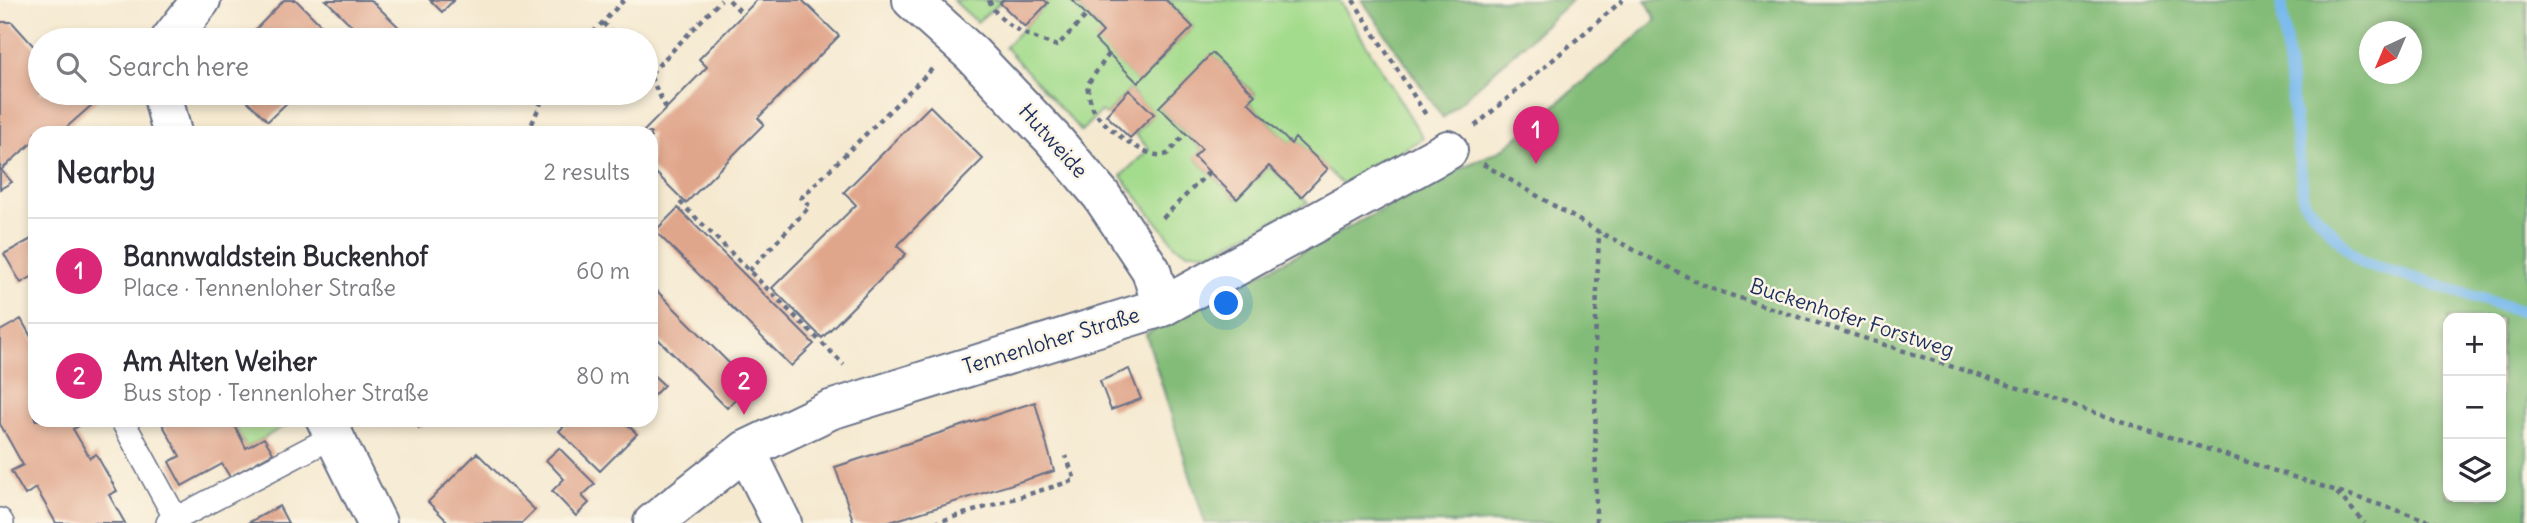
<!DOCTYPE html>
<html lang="en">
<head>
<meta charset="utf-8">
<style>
  body { margin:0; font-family:Delius,sans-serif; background:#f2f2f3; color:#2b2b33 }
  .controls { position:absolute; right:21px; bottom:21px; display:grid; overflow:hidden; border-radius:14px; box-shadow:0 4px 10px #0003 }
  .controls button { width:63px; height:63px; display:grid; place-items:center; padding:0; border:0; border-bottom:2px solid #e1e1e2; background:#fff; color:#2b2b33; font:35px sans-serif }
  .compass { position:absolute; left:2359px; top:21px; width:63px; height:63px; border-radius:50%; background:#fff; box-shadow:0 4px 10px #0003; rotate:224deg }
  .you { position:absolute; left:1227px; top:304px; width:24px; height:24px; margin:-18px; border:5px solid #fff; border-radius:50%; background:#1a73e8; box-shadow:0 0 0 10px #1a73e833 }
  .badge { display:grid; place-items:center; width:46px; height:46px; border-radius:50%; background:#db2777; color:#fff; font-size:23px; font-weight:700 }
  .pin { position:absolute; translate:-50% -58px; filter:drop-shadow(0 2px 4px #0008) }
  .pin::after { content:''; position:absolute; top:37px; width:24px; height:21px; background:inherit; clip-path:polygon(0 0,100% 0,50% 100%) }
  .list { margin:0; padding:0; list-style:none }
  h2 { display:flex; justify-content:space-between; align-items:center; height:91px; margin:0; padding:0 28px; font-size:30px }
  h2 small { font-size:23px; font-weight:400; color:#7c7c81 }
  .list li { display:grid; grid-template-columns:46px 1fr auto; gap:21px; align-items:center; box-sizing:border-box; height:105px; padding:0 28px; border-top:2px solid #e1e1e2 }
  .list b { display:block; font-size:26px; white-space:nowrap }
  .list p { margin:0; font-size:23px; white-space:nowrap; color:#7c7c81 }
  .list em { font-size:23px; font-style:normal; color:#7c7c81 }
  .icon { flex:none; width:38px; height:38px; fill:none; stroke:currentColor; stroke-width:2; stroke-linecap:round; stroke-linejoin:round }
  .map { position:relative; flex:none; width:2527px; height:523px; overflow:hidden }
  .search { position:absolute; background:#fff; box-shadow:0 4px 10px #0003; left:28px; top:28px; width:630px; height:77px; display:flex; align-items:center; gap:18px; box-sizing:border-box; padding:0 24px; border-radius:38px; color:#7c7c81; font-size:26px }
  .panel { position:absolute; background:#fff; box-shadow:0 4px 10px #0003; left:28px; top:126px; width:630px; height:301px; border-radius:21px }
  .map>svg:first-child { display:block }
</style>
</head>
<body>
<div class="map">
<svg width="2527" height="523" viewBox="0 0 2527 523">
  <rect width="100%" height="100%" fill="#fcf5e5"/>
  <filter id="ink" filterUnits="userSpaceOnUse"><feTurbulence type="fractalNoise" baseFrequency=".0143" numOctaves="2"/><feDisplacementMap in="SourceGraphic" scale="14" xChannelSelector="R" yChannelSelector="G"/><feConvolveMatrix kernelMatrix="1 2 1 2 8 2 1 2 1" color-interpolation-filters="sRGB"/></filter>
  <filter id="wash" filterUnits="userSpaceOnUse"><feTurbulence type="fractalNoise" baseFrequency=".00686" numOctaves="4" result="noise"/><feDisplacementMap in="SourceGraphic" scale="28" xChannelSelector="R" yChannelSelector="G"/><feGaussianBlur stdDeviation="1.57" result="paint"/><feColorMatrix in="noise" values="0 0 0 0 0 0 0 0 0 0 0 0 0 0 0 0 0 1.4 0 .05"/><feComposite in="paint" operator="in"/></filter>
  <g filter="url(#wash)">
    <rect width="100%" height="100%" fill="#f5e9d0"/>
    <path fill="#a4dc8d" stroke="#608676" stroke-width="2" d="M953 0H1003L977 22Z
      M1044 0H1072L1103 32 1096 40 1138 82 1193 27 1166 0H1339L1423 138 1343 185 1296 139 1291 144 1248 102 1255 94 1212 54 1160 108 1202 149 1195 158 1237 199 1269 166 1308 203 1212 252H1187L1176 246 1121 176 1149 149 1135 134 1153 114 1129 90 1106 115 1101 111 1081 131 1005 47 1047 4Z
      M232 420H289L290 423 246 448Z"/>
    <path fill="#83bc78" stroke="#4f766b" stroke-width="2" fill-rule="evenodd" d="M1362 0H1572L1443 118Z
      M1646 0H2527V523H1205L1146 334 1467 165 1502 150 1656 20ZM2370 32H2412V74H2370ZM2448 318H2501V497H2448Z"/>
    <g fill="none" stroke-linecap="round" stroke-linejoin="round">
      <path stroke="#78b9ed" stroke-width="12" d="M2281 0 2304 202 2360 262 2527 313"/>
    </g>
    <g id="blocks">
      <path fill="#e0a68c" d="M284 0H296L330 34 324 40H262L253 32Z
        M326 0H371L412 40H366Z
        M430 0H454L442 12Z
        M757 0H802L839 36 758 118 764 124 686 203 651 168V133H642L707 67 699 59Z
        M1003 0H1044L1048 3 1025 27 1000 3Z
        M1072 0H1166L1193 27 1138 83 1095 40 1103 32Z
        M0 22H12L37 50 40 47V93H97L101 97 60 133H35V140L1 170 12 182 0 189Z
        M1212 53 1255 95 1248 102 1291 144 1295 138 1328 169 1301 197 1269 166 1237 199 1194 157 1202 149 1159 107Z
        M1129 90 1154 114 1130 138 1106 115Z
        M239 93H297L268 121Z
        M930 106 983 159 897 246 906 254 822 338 772 288 856 205 844 192Z
        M678 208 814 344 791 366 655 231Z
        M35 237V275L21 283 4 254Z
        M651 285 750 384 727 408 651 332Z
        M21 319 35 344V420H76L79 426 73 429 90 458 96 454 117 491 109 495 125 523H56L36 488 25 495 11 471 23 465 0 424V331Z
        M1129 369 1141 399 1111 410 1100 381Z
        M651 373 664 385 651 398Z
        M1035 402 1054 471 887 523H854L835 467Z
        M160 420H232L246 448 264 438 273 453 230 477 222 464 182 486 169 462 180 456Z
        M411 420H427L419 428Z
        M571 420H629L626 423 637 434 600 471 559 431Z
        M559 448 595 484 582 496 589 503 576 516 552 491 564 479 546 460Z
        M477 453 535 510 522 523H449L428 502Z
        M279 506 288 523H248Z"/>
    </g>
  </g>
  <g filter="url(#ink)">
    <use href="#blocks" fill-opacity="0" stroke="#677086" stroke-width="2"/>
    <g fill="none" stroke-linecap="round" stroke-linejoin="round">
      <g stroke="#677086" stroke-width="26">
        <path id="service" d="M122 420 176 519
          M0 520 2 523
          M168 523 334 436"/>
      </g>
      <g stroke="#677086" stroke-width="42">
        <path id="minor" d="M912 0 972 54 1053 139 1101 195 1151 270 1162 307
          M170 40 201 0
          M162 93 172 133
          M326 420 377 523
          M746 450 782 523
          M653 523 746 450 830 410 1162 307 1448 150"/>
      </g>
      <path stroke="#677086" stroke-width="4.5" stroke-dasharray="5 5" stroke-linecap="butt" d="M729 0 743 14
        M989 0C999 27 1032 37 1057 46L1087 15
        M1353 0 1428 118
        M603 23 619 40
        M586 40 624 0
        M1109 54 1087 85C1089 96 1091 108 1098 116 1109 130 1150 162 1167 154L1186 133
        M646 68 666 108
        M651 73 721 0
        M1475 126 1623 0
        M528 133 545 93
        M1483 164 1599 232 1709 288 2436 523
        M680 202 844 365
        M1163 218 1209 172
        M749 271 810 206 801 198 932 69
        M2337 493 2365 523
        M934 523 1075 480 1066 456
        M1596 523 1595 346 1599 232"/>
      <use href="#service" stroke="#fff" stroke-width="23"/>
      <use href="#minor" stroke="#fff" stroke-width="38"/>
    </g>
  </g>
  <g text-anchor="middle" stroke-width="5" stroke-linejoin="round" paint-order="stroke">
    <g font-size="21" fill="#1b2f5e" stroke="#fcf5e5">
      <text transform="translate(1053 141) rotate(48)" y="7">Hutweide</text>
      <text transform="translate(1852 318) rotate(18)" y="7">Buckenhofer Forstweg</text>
      <text transform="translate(1051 341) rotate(-17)" y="7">Tennenloher Straße</text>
    </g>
  </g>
</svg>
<div class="controls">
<button>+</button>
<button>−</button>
<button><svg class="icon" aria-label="layers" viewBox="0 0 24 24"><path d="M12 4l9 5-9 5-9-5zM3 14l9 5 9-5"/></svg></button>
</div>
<svg class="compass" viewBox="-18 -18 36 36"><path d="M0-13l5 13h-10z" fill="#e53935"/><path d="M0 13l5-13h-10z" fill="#7c7c81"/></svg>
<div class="you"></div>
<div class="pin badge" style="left:1536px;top:164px">1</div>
<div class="pin badge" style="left:744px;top:415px">2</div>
<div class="search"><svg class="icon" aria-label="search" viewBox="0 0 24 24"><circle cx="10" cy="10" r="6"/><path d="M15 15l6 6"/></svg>Search here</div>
<section class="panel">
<h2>Nearby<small>2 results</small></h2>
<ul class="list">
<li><span class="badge">1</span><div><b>Bannwaldstein Buckenhof</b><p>Place · Tennenloher Straße</p></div><em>60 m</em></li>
<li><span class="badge">2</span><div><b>Am Alten Weiher</b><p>Bus stop · Tennenloher Straße</p></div><em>80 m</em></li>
</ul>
</section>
</div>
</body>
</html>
